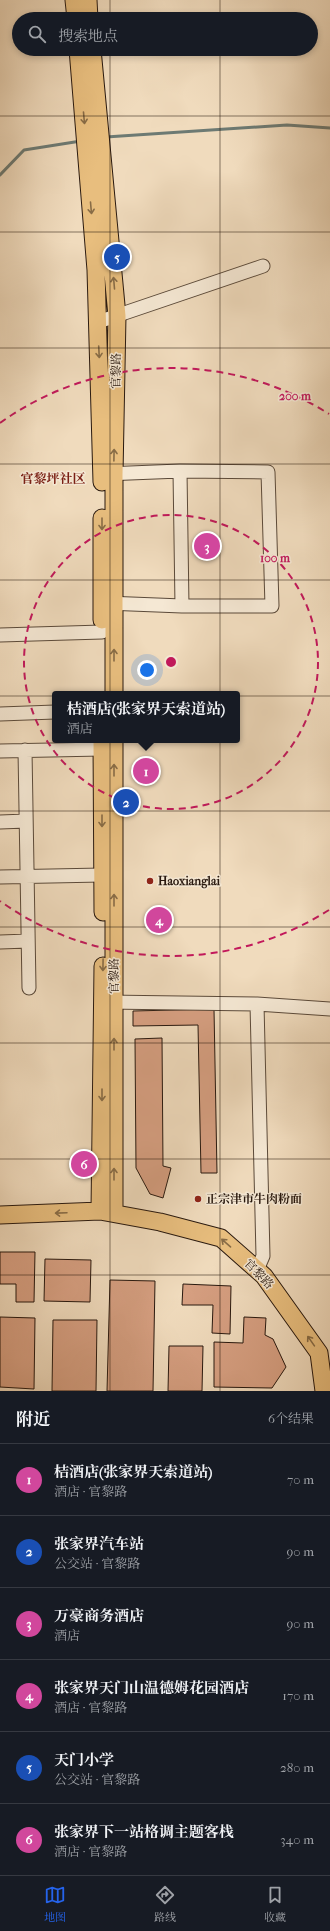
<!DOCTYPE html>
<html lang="zh">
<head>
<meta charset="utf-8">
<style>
  body { margin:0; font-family:"IM FELL French Canon","Noto Serif SC",serif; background:#242831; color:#f1f3f6 }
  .you { position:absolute; left:147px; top:670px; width:14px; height:14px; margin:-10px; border:3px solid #fff; border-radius:50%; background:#1a73e8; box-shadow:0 0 0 6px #1a73e833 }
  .badge { display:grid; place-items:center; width:26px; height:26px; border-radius:50%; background:#2563eb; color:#fff; font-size:13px; font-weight:700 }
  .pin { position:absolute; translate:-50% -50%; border:2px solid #fff; box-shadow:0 1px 4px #0006 }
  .popup { position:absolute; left:52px; top:691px; width:188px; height:52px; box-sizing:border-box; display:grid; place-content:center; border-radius:4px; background:#171b24; filter:drop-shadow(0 1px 3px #0005); font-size:13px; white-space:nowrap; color:#9ea1a6 }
  .popup b { font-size:15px; color:#f1f3f6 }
  .popup::after { content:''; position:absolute; left:50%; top:100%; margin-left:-8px; border:8px solid transparent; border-top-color:#171b24 }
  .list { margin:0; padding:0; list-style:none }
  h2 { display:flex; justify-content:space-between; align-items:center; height:52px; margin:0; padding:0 16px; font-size:17px }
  h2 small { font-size:13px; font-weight:400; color:#9ea1a6 }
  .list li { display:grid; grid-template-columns:26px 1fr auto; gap:12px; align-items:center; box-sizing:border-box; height:72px; padding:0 16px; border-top:1px solid #363941 }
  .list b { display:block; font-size:15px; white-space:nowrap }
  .list p { margin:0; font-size:13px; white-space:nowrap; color:#9ea1a6 }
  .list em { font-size:13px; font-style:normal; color:#9ea1a6 }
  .icon { flex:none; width:22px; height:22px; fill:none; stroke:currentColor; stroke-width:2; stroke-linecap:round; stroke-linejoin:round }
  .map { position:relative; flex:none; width:330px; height:1391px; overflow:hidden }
  .search { position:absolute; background:#171b24; box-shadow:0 2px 6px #0003; left:12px; right:12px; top:12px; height:44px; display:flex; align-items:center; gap:10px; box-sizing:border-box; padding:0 14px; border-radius:22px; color:#9ea1a6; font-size:15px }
  .sheet { height:484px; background:#171b24 }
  nav { display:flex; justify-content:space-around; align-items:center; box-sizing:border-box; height:56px; border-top:1px solid #363941; background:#171b24; font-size:11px; color:#9ea1a6 }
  nav a { display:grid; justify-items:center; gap:2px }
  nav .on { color:#2563eb }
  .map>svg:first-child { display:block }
</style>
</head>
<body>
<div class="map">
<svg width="330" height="1391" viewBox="0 0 330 1391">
  <rect width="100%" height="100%" fill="#f0dbbd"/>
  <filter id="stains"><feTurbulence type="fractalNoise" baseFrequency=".005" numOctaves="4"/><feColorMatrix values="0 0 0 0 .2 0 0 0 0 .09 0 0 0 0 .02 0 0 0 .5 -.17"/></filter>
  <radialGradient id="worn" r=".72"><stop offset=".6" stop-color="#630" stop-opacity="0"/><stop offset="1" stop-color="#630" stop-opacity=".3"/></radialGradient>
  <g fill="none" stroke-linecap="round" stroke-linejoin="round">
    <path stroke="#6d7a73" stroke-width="3" d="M106 137 287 125 330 128
      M0 175 24 150 81 141"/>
  </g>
  <path fill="#d69f81" stroke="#29190f" d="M214 1009 217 1173H201L198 1025 133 1026V1011Z
    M162 1038 163 1166 171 1168 163 1198 150 1194 136 1168 135 1039Z
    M0 1252H35L34 1302H16V1284H0Z
    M45 1259 91 1260 90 1302 44 1301Z
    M110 1280 155 1281 153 1391H107Z
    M183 1284 231 1286 230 1334 212 1333 213 1305H182Z
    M0 1317 35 1318 34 1389 0 1387Z
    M244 1317 266 1318 265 1335 273 1339 286 1367 272 1388 214 1387V1342L243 1343Z
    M53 1320H97L96 1391H52Z
    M169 1346H203L202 1391H168Z"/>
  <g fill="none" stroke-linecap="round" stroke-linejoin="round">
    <g stroke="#5b4a3a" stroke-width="15">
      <path id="minor" d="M98 322 263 266
        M180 471 182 606
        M105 474 180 471 268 472 272 606H182L106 603
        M0 635 102 632
        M0 714 55 712
        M25 750 29 988
        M0 751 102 749
        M0 822 26 821
        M0 877 102 875
        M0 942 28 941
        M106 1002 257 1004 330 1009
        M257 1004 263 1256 257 1270"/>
    </g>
    <g stroke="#29190f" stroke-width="19">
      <path id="major" d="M74 0 76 19
        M88 0 89 19
        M78 49 96 270 102 482
        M92 49 117 316 114 474V694
        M102 518V620
        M102 740 103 912
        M114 740V1213
        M100 1211 103 966
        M0 1215 100 1211 160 1222 221 1238 264 1276 319 1353 324 1391"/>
    </g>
    <use href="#minor" stroke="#f5e8d4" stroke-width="13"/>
    <use href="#major" stroke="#e8be7e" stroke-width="17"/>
  </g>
  <defs><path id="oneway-shaft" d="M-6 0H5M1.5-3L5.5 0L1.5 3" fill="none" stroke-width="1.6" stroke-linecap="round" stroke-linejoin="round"/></defs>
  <g stroke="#886c46">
    <use href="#oneway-shaft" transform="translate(84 118) rotate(85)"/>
    <use href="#oneway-shaft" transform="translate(91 208) rotate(85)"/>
    <use href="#oneway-shaft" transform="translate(114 283) rotate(-95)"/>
    <use href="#oneway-shaft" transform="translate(99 352) rotate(87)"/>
    <use href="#oneway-shaft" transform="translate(114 455) rotate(-89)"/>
    <use href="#oneway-shaft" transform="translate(102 524) rotate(90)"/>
    <use href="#oneway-shaft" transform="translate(114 655) rotate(-90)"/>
    <use href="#oneway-shaft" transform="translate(114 770) rotate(-90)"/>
    <use href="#oneway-shaft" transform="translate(102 821) rotate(90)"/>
    <use href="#oneway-shaft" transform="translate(114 900) rotate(-90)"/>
    <use href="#oneway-shaft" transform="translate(103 965) rotate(91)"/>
    <use href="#oneway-shaft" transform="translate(114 1044) rotate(-90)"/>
    <use href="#oneway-shaft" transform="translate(102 1095) rotate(90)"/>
    <use href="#oneway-shaft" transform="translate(114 1174) rotate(-90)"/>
    <use href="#oneway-shaft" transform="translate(61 1213) rotate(178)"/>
    <use href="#oneway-shaft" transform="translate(226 1243) rotate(-139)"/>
    <use href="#oneway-shaft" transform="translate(311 1341) rotate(-125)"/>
  </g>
  <path fill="none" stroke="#29190f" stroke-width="1" stroke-opacity="0.55" d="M110 0V19M220 0V19M110 49V1391M220 49V1391M0 116H330M0 232H330M0 348H330M0 464H330M0 580H330M0 696H330M0 811H330M0 927H330M0 1043H330M0 1159H330M0 1275H330"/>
  <g fill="none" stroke="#c2185b" stroke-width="2" stroke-dasharray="7 5">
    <circle cx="171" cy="662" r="147"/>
    <path d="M329 910A294 294 0 0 1 0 901M0 423A294 294 0 0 1 329 414"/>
  </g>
  <g fill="#8f2418" stroke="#f5e8d4" stroke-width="1.5">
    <circle cx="150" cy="881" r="4"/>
    <circle cx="198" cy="1199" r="4"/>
  </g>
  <g text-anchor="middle" stroke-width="3" stroke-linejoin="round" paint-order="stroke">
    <g font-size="12" fill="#29190f" stroke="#f5e8d4">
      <text transform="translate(116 371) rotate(-89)" y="4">官黎路</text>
      <text transform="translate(114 976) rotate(-90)" y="4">官黎路</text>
      <text transform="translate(259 1274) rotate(46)" y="4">官黎路</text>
    </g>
    <g font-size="12" font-weight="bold" fill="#29190f" stroke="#f5e8d4" text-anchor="start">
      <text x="158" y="885">Haoxianglai</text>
      <text x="206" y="1203">正宗津市牛肉粉面</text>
    </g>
    <g font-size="13" font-weight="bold" fill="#7a1f14" stroke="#f5e8d4">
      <text x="53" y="483">官黎坪社区</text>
    </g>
  </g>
  <circle cx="171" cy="662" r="6" fill="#c2185b" stroke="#f5e8d4" stroke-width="2"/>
  <g font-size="12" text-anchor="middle" font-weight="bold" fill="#c2185b" stroke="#f5e8d4" stroke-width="3" stroke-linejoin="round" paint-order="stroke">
    <text x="295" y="400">200 m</text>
    <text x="275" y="562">100 m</text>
  </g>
  <rect width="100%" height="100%" filter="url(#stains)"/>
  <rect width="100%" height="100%" fill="url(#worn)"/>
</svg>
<div class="you"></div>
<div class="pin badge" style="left:146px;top:771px;background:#d1479c">1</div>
<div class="popup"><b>桔酒店(张家界天索道站)</b>酒店</div>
<div class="pin badge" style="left:126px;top:802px;background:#1a4fb4">2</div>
<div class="pin badge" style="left:207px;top:546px;background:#d1479c">3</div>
<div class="pin badge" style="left:159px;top:920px;background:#d1479c">4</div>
<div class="pin badge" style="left:117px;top:257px;background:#1a4fb4">5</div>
<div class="pin badge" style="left:84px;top:1164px;background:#d1479c">6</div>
<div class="search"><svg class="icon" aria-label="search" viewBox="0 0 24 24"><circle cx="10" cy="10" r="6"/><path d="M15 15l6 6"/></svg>搜索地点</div>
</div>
<section class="sheet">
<h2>附近<small>6个结果</small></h2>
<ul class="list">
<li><span class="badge" style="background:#d1479c">1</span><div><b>桔酒店(张家界天索道站)</b><p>酒店 · 官黎路</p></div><em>70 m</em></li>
<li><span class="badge" style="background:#1a4fb4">2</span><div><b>张家界汽车站</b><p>公交站 · 官黎路</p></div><em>90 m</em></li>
<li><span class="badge" style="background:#d1479c">3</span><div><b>万豪商务酒店</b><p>酒店</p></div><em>90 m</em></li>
<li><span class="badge" style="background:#d1479c">4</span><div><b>张家界天门山温德姆花园酒店</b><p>酒店 · 官黎路</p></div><em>170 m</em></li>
<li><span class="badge" style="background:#1a4fb4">5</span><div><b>天门小学</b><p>公交站 · 官黎路</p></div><em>280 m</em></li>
<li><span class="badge" style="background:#d1479c">6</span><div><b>张家界下一站格调主题客栈</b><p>酒店 · 官黎路</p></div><em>340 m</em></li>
</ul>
</section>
<nav>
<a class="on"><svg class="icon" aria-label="map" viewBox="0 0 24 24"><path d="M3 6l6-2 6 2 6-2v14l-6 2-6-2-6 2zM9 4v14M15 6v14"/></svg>地图</a>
<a><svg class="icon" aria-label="directions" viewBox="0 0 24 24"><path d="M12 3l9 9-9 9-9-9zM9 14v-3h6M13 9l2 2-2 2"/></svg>路线</a>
<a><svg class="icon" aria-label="saved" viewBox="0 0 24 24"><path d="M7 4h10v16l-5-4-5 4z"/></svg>收藏</a>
</nav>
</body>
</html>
